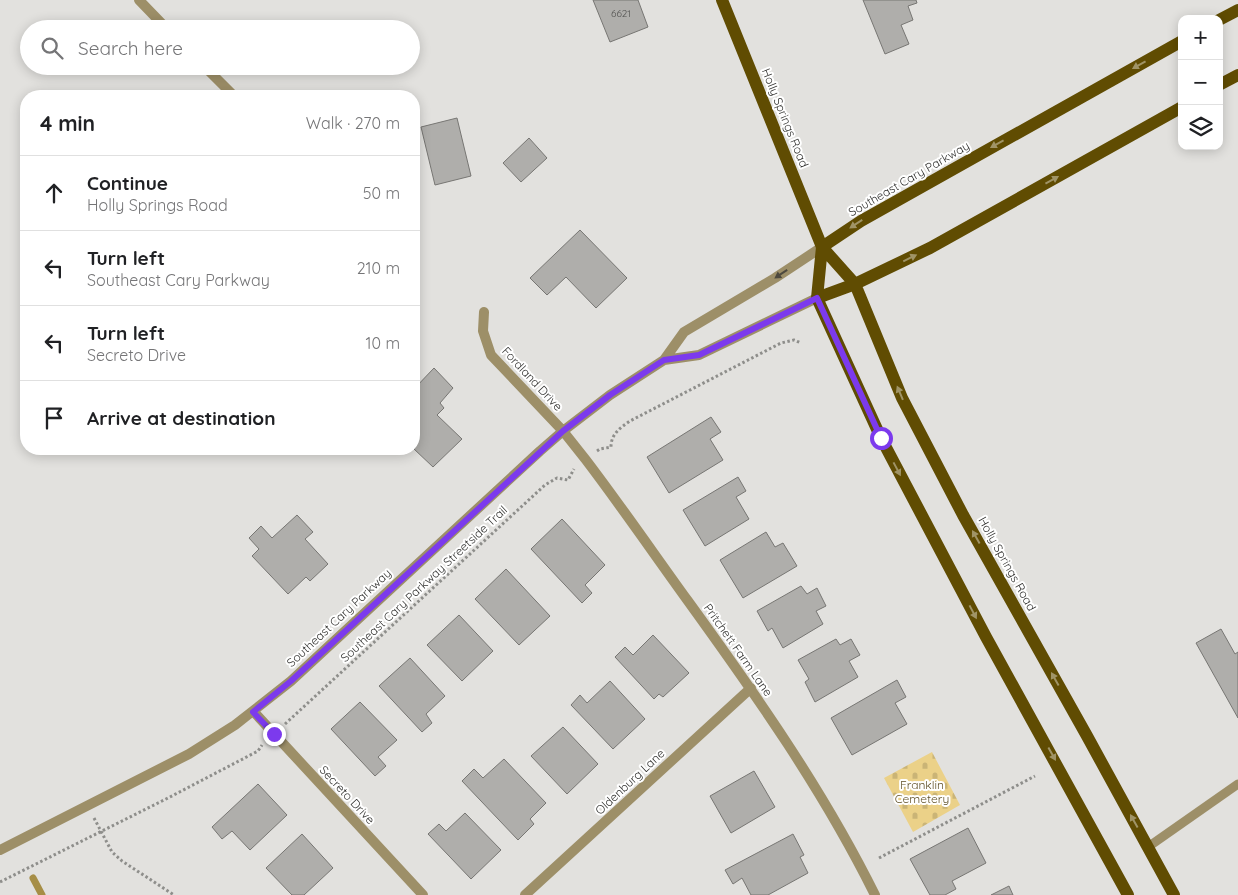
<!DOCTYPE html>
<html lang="en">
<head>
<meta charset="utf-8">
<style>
  body { margin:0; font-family:Quicksand,sans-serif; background:#f6f6f6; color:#202124 }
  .controls { position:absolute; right:15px; top:15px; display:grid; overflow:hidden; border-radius:10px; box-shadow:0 2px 12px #0003 }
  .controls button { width:45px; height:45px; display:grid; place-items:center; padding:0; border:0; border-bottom:1px solid #e0e0e0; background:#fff; color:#202124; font:25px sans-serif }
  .stop { position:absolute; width:15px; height:15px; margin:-11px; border:4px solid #7c3aed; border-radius:50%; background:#fff }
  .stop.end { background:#7c3aed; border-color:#fff; box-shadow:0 1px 5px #0008 }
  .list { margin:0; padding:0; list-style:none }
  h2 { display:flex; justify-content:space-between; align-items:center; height:65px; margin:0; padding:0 20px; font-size:21px }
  h2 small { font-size:16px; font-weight:400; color:#757577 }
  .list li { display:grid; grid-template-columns:32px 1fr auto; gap:15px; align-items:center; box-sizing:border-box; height:75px; padding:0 20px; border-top:1px solid #e0e0e0 }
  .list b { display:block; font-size:19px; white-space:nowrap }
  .list p { margin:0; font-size:16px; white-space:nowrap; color:#757577 }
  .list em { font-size:16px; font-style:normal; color:#757577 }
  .icon { flex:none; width:28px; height:28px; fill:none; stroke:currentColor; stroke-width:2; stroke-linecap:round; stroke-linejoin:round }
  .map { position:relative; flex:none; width:1238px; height:895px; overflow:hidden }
  .search { position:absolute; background:#fff; box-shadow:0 2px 12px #0003; left:20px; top:20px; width:400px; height:55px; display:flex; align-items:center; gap:12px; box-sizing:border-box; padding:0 18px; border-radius:28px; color:#757577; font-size:19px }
  .panel { position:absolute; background:#fff; box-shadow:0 2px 12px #0003; left:20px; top:90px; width:400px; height:365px; border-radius:20px }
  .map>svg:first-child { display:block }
</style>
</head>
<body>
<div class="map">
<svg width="1238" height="895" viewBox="0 0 1238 895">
  <defs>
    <pattern id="cemetery-stones" width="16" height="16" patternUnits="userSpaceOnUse" patternTransform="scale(1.25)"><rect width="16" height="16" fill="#ebd188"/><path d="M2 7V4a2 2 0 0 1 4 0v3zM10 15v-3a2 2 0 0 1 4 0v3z" fill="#cab476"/></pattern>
  </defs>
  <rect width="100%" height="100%" fill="#e2e1de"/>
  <path fill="url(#cemetery-stones)" d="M932 752 960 805 913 832 884 778Z"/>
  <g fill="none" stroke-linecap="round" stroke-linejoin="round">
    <path stroke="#a68e46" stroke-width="7" d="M33 878 42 895"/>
  </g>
  <path fill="#afaeab" stroke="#777673" d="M593 0H638L648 27 610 42Z
    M863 0H916L917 3 908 6 913 20 901 25 909 44 885 54Z
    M457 118 471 176 435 185 421 127Z
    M529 138 547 158 521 182 503 163Z
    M580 230 627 278 596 308 566 277 547 295 530 278Z
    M434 368 453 388 440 403 444 408 437 415 462 439 433 467 414 449V389Z
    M711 417 721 432 710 439 723 460 669 493 647 457Z
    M738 477 746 491 736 497 749 519 705 546 683 510Z
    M297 515 313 532 305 539 328 564 310 581 306 577 288 594 252 556 259 549 249 538 261 526 272 538Z
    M562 519 605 565 585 585 592 593 582 603 531 549Z
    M766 532 775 547 783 543 797 566 743 598 720 560Z
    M506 569 550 616 519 645 475 599Z
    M801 586 807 594 817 588 826 606 816 611 823 624 783 648 772 628 768 631 757 611Z
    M459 615 493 651 462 681 427 645Z
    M1221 629 1235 654 1238 652V718L1196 643Z
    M653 635 689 673 663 697 659 694 654 699 615 657 625 647 633 655Z
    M836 639 840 645 851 639 860 655 849 661 858 677 815 702 805 682 809 679 798 660Z
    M410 658 445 696 426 714 432 723 422 732 379 686Z
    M897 680 906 697 895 703 907 724 852 755 831 718Z
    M610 681 645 719 613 749 571 705 580 695 587 703Z
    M360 702 397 740 378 757 386 766 375 776 331 729Z
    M563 727 598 764 567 794 531 756Z
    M504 759 546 803 530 819 534 824 518 840 462 781 474 769 483 778Z
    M754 771 775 807 731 833 710 796Z
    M258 784 287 815 250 850 232 831 222 839 212 827Z
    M465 813 501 850 471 879 428 834 439 824 446 831Z
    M968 828 986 863 952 881 956 889 945 895H930L910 859Z
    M302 834 333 868 304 895H292L266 868Z
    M793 834 804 855 800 857 808 873 768 895H751L742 878 733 884 725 870Z
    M1009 886 1013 895H991Z"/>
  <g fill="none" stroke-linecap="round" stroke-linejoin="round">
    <path stroke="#8e8e8b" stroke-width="3" stroke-dasharray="2.5 2.5" stroke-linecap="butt" d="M597 451 600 449 611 447C611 434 620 428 630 421L781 343 794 340 801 343
      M285 724 545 485 557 478 568 480 574 469
      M94 818 112 852 122 861 174 895
      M879 858 1035 776
      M0 882 168 798 258 751 262 745"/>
    <path stroke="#9d8f68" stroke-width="9" d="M1148 847 1238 784"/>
    <path stroke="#9d8f68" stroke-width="10" d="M139 0 167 29
      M204 66 234 96
      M484 312 483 331 491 355 563 431 586 460C621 506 654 554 688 601 756 695 823 790 875 895
      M664 360 684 332 775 278 822 247
      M253 711 423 895
      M0 850 189 754 235 725 291 681 540 451 563 431 610 395 664 360 699 355 817 298
      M525 895 751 688"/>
    <path stroke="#604c02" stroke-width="12" d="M722 0 822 247 855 284 902 398 963 515 1087 736 1174 895
      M1219 20 1238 10
      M1219 85 1238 75
      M822 247 817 298 881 438 986 637 1128 895
      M822 247 861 221 1182 41
      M817 298 855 284 930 248 1182 107"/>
  </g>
  <defs><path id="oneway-solid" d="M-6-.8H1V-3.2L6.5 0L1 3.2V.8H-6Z" transform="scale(1.25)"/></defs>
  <g fill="#a09467">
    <use href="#oneway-solid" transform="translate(1139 65) rotate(151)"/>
    <use href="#oneway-solid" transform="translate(997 144) rotate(151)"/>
    <use href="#oneway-solid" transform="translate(1052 180) rotate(-29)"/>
    <use href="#oneway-solid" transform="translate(856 224) rotate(147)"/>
    <use href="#oneway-solid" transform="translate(910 258) rotate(-26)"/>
    <use href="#oneway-solid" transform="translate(900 393) rotate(-113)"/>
    <use href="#oneway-solid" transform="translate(897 469) rotate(62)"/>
    <use href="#oneway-solid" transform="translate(976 537) rotate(-119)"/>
    <use href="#oneway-solid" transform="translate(973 612) rotate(62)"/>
    <use href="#oneway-solid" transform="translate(1055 679) rotate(-119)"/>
    <use href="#oneway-solid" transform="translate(1052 754) rotate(61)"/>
    <use href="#oneway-solid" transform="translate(1134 821) rotate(-119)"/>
  </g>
  <use fill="#4d493e" href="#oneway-solid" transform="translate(781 274) rotate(146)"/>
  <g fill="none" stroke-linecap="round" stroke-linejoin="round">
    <path stroke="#7c3aed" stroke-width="6" d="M274 734 253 712 291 681 563 431 610 395 664 360 699 355 817 298 881 438"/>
  </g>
  <g text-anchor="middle" stroke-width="4" stroke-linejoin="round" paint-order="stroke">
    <g font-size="10" fill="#51514f">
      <text x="621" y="17">6621</text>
    </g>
    <g font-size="12" fill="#323230" stroke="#fff">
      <text transform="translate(785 118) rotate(68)" y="4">Holly Springs Road</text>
      <text transform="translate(909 179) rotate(-30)" y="4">Southeast Cary Parkway</text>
      <text transform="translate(532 379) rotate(47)" y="4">Fordland Drive</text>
      <text transform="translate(1007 564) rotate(61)" y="4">Holly Springs Road</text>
      <text transform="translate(424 584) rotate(-43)" y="4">Southeast Cary Parkway Streetside Trail</text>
      <text transform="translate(339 618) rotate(-43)" y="4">Southeast Cary Parkway</text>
      <text transform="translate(738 650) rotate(55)" y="4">Pritchett Farm Lane</text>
      <text transform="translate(630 782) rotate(-43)" y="4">Oldenburg Lane</text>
      <text transform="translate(347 795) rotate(47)" y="4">Secreto Drive</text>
    </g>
    <g font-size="12" fill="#605128" stroke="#fff">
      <text x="922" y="789">Franklin<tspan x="922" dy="14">Cemetery</tspan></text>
    </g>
  </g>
</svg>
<div class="controls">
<button>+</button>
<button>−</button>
<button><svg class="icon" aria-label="layers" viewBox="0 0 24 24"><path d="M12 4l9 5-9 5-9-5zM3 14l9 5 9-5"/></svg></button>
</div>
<div class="stop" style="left:881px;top:438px"></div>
<div class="stop end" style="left:274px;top:734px"></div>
<div class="search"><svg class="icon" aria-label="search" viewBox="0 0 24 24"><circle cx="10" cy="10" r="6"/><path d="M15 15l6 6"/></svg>Search here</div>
<section class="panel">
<h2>4 min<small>Walk · 270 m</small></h2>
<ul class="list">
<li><svg class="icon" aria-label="ahead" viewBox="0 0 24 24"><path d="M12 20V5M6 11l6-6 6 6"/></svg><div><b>Continue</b><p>Holly Springs Road</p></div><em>50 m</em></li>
<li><svg class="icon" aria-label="left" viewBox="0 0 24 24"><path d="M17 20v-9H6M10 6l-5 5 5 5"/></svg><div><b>Turn left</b><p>Southeast Cary Parkway</p></div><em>210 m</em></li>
<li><svg class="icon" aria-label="left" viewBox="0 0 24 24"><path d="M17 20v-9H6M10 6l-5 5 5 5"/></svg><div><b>Turn left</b><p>Secreto Drive</p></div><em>10 m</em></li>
<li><svg class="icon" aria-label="arrive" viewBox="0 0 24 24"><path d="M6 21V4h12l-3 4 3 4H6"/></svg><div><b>Arrive at destination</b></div></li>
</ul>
</section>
</div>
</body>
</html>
